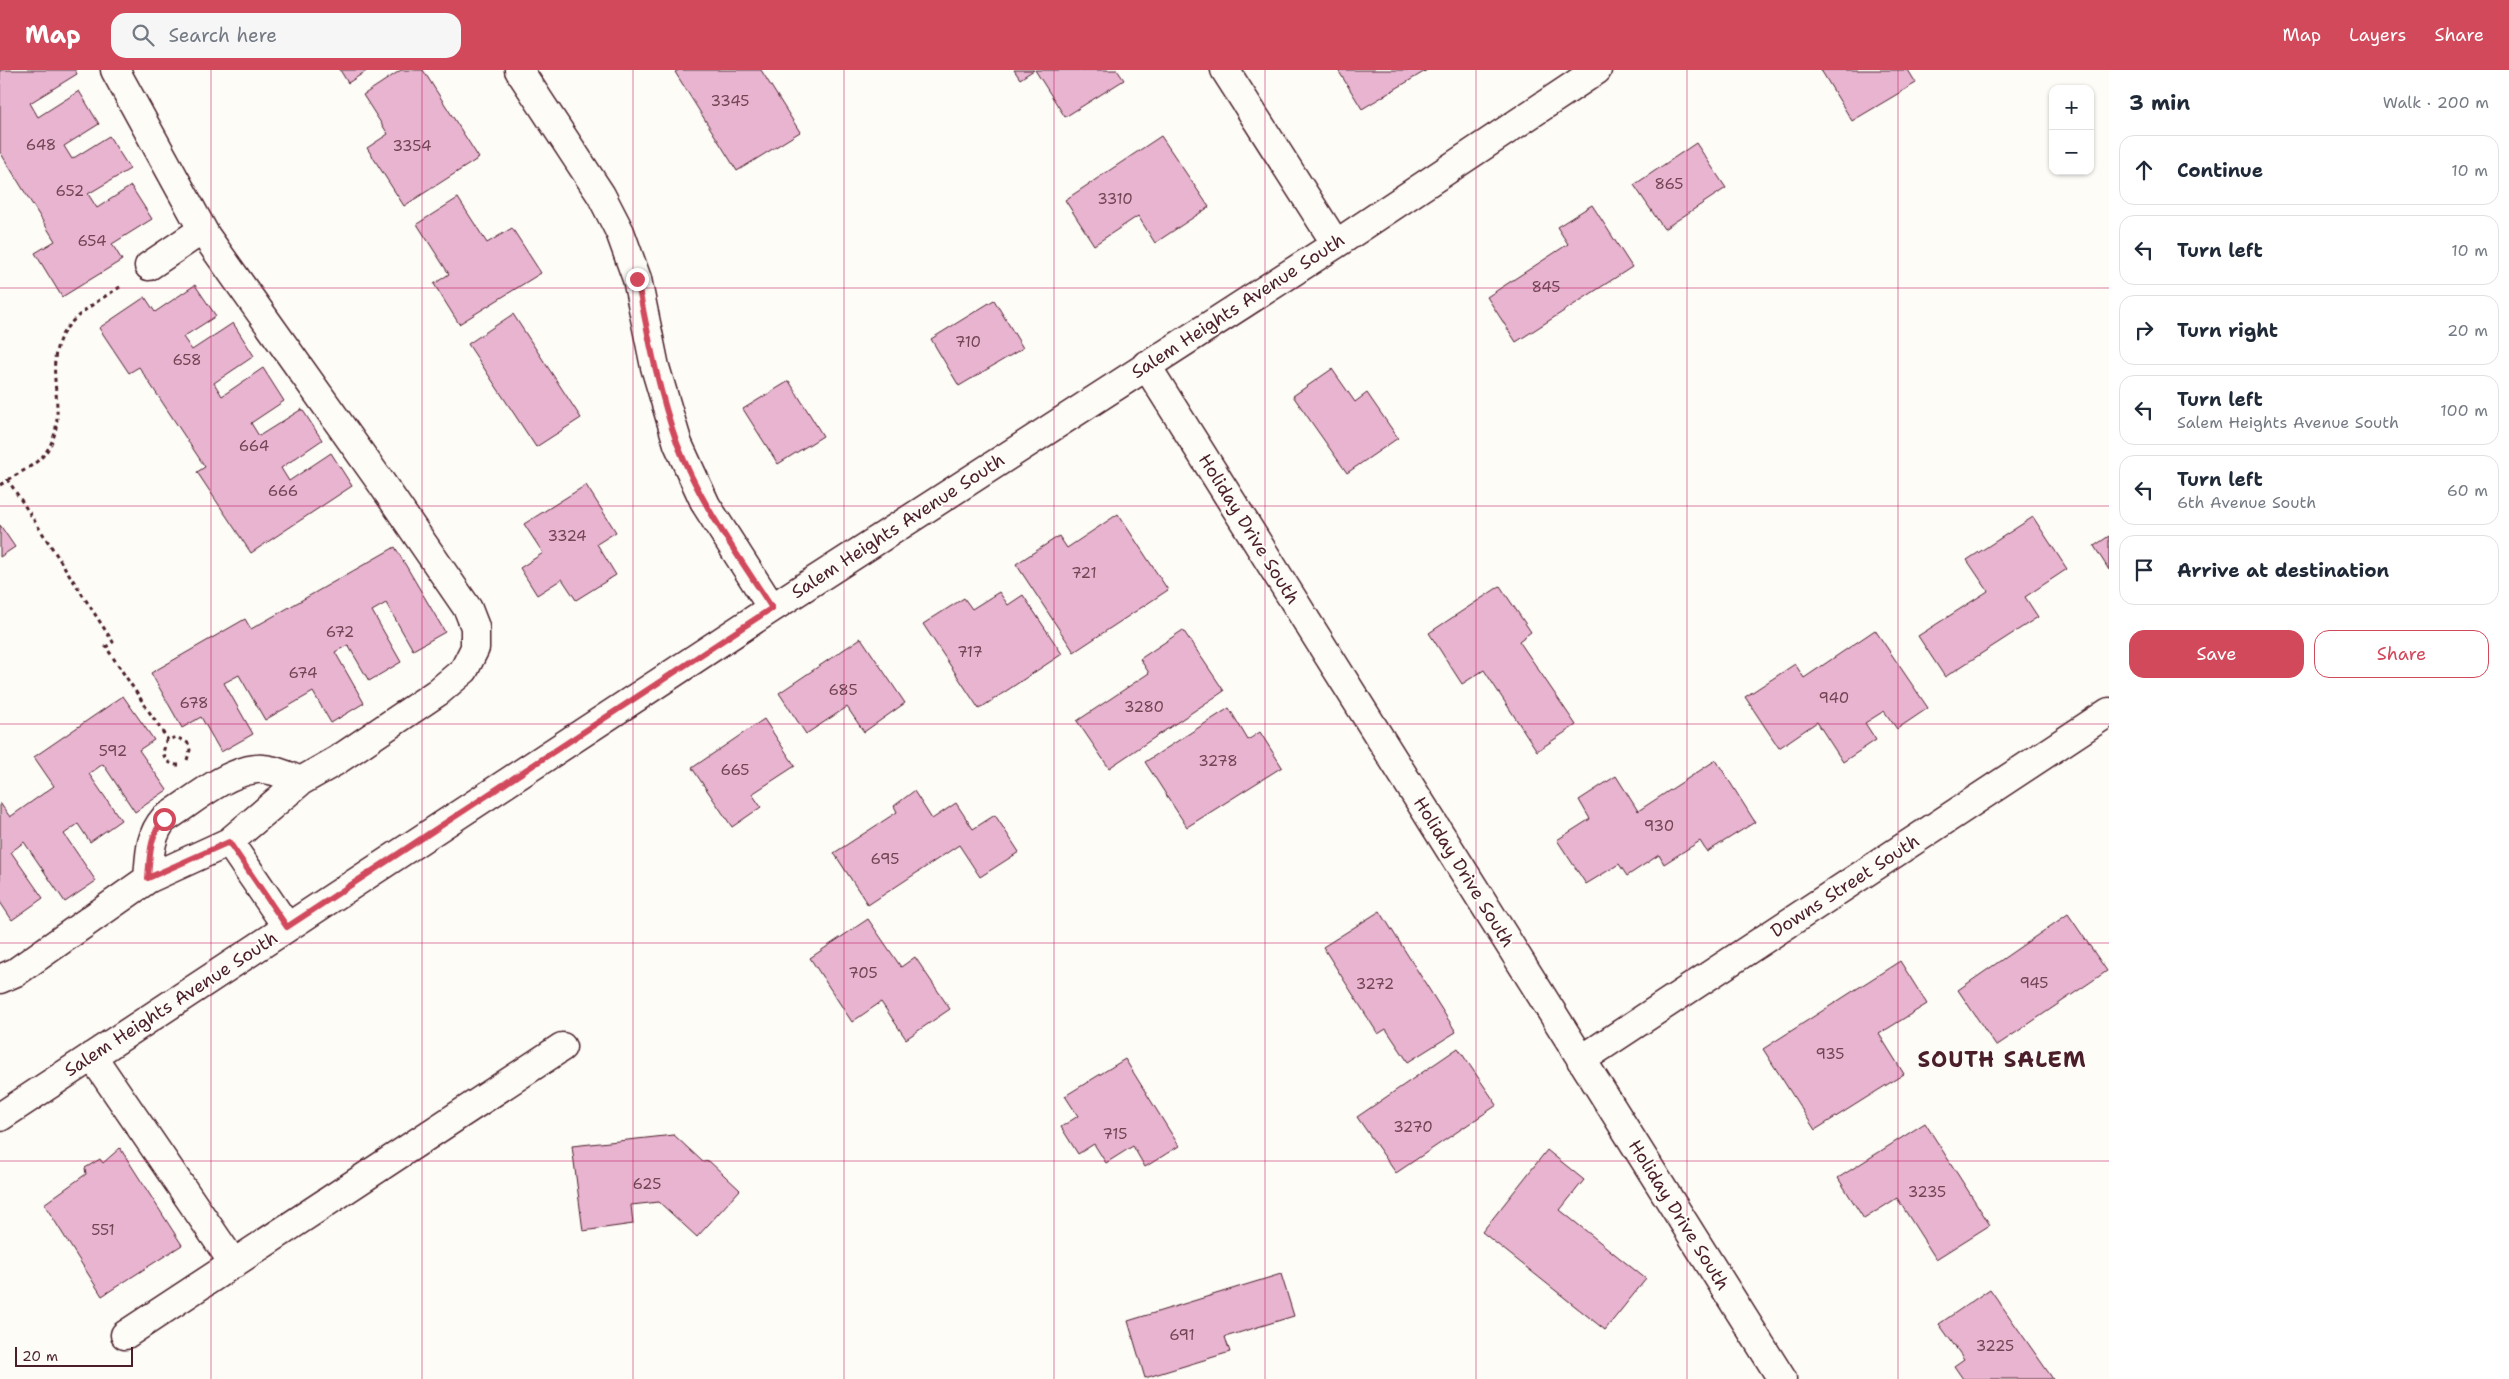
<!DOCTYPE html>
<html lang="en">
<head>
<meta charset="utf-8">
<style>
  body { margin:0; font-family:"Shantell Sans",sans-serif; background:#f6f6f7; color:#1f2937 }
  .controls { position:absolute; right:15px; top:15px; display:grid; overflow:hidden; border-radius:10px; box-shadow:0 1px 4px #0004 }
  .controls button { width:45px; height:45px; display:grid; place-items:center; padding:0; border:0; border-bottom:1px solid #e0e1e3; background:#fff; color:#1f2937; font:25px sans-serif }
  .scale { position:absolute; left:15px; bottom:12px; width:118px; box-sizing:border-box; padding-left:5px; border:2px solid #4a1f2b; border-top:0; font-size:14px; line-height:18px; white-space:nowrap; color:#4a1f2b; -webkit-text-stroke:4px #fdfcf7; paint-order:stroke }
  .stop { position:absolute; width:15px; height:15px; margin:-11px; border:4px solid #d1495b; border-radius:50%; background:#fff }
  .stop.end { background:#d1495b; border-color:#fff; box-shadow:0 1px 5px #0008 }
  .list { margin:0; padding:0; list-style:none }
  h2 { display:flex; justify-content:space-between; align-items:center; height:65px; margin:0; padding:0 20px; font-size:21px }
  h2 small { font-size:16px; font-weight:400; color:#747a83 }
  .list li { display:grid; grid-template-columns:32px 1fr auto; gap:15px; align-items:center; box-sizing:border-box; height:70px; margin:0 10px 10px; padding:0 10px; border:1px solid #e0e1e3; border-radius:15px }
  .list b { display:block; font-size:19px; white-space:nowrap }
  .list p { margin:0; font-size:16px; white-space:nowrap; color:#747a83 }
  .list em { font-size:16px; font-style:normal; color:#747a83 }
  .actions { display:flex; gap:10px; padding:15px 20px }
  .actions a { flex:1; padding:11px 0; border:1px solid #d1495b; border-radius:15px; text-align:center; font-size:18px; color:#d1495b }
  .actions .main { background:#d1495b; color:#fff }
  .icon { flex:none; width:28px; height:28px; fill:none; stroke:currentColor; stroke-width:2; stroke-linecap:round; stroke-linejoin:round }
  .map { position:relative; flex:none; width:2109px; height:1309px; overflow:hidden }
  header { display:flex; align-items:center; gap:30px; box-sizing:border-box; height:70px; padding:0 25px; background:#d1495b; color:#fff }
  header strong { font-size:24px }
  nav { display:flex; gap:28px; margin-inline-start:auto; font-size:18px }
  .search { width:350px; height:45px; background:#f6f6f7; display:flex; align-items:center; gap:12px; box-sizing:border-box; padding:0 18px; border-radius:15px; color:#747a83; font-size:19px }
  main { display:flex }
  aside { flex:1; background:#fff }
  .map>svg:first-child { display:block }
</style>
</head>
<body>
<header>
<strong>Map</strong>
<div class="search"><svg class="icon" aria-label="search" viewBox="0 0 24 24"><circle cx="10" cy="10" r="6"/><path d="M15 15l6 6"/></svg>Search here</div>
<nav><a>Map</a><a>Layers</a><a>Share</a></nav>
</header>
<main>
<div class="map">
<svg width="2109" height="1309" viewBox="0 0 2109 1309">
  <rect width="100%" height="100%" fill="#fdfcf7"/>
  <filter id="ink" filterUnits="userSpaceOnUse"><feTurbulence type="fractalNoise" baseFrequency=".02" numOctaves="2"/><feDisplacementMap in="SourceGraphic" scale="10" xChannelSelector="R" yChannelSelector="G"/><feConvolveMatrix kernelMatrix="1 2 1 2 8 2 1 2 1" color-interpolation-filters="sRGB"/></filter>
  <g filter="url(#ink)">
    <path fill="#e8b4d0" stroke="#4a1f2b" d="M0 0H75L77 4 30 33 38 47 79 21 99 54 64 76 72 89 109 66 130 99 88 124 97 138 131 116 152 149 112 174 122 190 62 227 35 183 55 171 0 82Z
      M340 0H368L348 13Z
      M401 0H423L479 88 404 136 367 78 388 64 363 25Z
      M679 0H761L800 62 737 101 675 2Z
      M1014 0H1034L1020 9Z
      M1035 0H1117L1124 10 1065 47Z
      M1338 0H1427L1362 39Z
      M1821 0H1908L1916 13 1852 51Z
      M1161 66 1209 137 1155 173 1138 146 1094 175 1065 130Z
      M1696 73 1726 118 1664 159 1634 115Z
      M458 128 487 173 512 158 541 203 459 254 434 214 449 204 417 154Z
      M1592 135 1632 197 1516 272 1487 227 1568 174 1557 157Z
      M195 215 216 246 183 267 192 280 233 253 254 286 214 313 222 326 263 298 284 331 251 353 259 366 302 339 322 370 281 398 289 411 331 383 352 416 251 483 197 402 205 397 139 297 129 303 99 258 145 227 155 242Z
      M994 230 1023 278 959 316 931 269Z
      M513 244 581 348 536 377 468 274Z
      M1332 299 1355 332 1367 323 1398 368 1347 403 1293 326Z
      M789 311 823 366 778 394 743 339Z
      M586 415 616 462 597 474 616 505 576 530 562 509 537 525 520 498 543 483 524 454Z
      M1118 444 1168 520 1074 582 1016 494 1059 466 1067 478Z
      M2033 447 2067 499 2025 527 2038 547 1945 607 1918 566 1988 521 1967 490Z
      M0 455 15 477 0 487Z
      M2109 466V500L2094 476Z
      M395 477 445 562 413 580 386 533 372 541 401 592 369 611 348 575 335 582 364 633 331 653 313 622 265 650 239 605 224 613 253 664 221 682 201 647 182 658 151 603 245 549 251 559Z
      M1500 516 1531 562 1519 571 1576 655 1537 681 1484 600 1462 614 1429 563Z
      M999 522 1008 535 1023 525 1062 584 979 639 923 554 964 528 972 539Z
      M1183 560 1224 621 1109 698 1077 651 1149 603 1140 589Z
      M1875 560 1928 638 1897 659 1884 641 1865 653 1876 670 1843 692 1817 652 1779 678 1745 627 1795 594 1804 608Z
      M861 568 905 633 864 662 847 637 806 664 779 623Z
      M123 626 154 670 139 680 167 720 135 742 103 694 89 704 121 750 90 772 78 754 64 764 96 811 65 832 24 772 11 782 43 828 12 850 0 832V733L10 747 54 716 34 687Z
      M1229 638 1248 670 1260 662 1282 697 1187 757 1145 692Z
      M764 649 795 696 752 724 761 737 732 757 692 698Z
      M1716 690 1755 752 1707 782 1700 771 1664 794 1659 785 1627 806 1619 794 1586 814 1557 770 1590 749 1579 730 1616 706 1638 741Z
      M914 721 932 749 956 733 973 759 995 745 1019 782 980 807 959 775 868 835 834 783 897 742 894 736Z
      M1380 841 1456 962 1408 992 1386 959 1378 964 1323 877Z
      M2068 844 2107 901 1996 976 1958 920Z
      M868 849 901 897 915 887 950 939 906 969 881 932 852 952 810 888Z
      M1900 891 1927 934 1879 964 1904 1004 1815 1060 1763 979Z
      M1458 978 1497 1035 1396 1103 1357 1047Z
      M1125 989 1179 1076 1145 1097 1133 1076 1106 1093 1094 1074 1078 1084 1061 1057 1078 1046 1065 1026Z
      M1925 1053 1990 1155 1936 1189 1897 1128 1864 1149 1838 1108Z
      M674 1065 703 1092 709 1091 740 1120 697 1167 659 1132 631 1135 633 1154 583 1161 572 1076Z
      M120 1078 182 1175 102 1226 44 1134 86 1104 85 1098 100 1089 103 1093Z
      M1547 1080 1584 1110 1560 1140 1646 1209 1605 1260 1482 1162Z
      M1281 1204 1294 1246 1225 1267 1230 1282 1145 1308 1128 1251Z
      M1990 1219 2053 1309H1963L1954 1296 1964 1289 1939 1254Z"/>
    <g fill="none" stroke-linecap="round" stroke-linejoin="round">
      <g stroke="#4a1f2b" stroke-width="31">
        <path id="minor" d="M519 0 601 125 620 162 637 209 655 297 678 374 706 435 772 538
          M1225 0 1336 174
          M149 196 202 160
          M1146 295 1782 1309
          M229 772 287 857
          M148 809C150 787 149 766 164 749 190 733 225 702 256 699 271 697 287 706 301 711
          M0 909 16 902 148 809 229 772 301 711 336 691 438 622 464 600 475 578V557L468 539 380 411 206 166 115 0
          M92 986 234 1194
          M1581 990 2109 642
          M0 1047 772 538 1336 174 1597 0
          M125 1265 562 977"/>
      </g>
      <path stroke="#4a1f2b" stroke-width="3" stroke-dasharray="4 4" stroke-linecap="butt" d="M8 410C22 401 40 393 48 379 71 342 40 297 65 260 79 241 103 228 123 215
        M0 415 8 410 113 572 106 577 168 670
        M179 695C170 695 166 691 163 683L166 671 176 667 188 673 190 680 187 690"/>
      <use href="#minor" stroke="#fdfcf7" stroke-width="28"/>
    </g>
  </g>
  <g fill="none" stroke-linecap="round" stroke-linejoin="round" filter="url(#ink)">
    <path stroke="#d1495b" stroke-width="6" d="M164 749C149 766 150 787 148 808L229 772 287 857 772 538C738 485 699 432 677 373 658 320 648 264 637 209"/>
  </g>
  <path fill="none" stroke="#c2185b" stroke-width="1" stroke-opacity="0.55" d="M211 0V1309M422 0V1309M633 0V1309M844 0V1309M1054 0V1309M1265 0V1309M1476 0V1309M1687 0V1309M1898 0V1309M0 218H2109M0 436H2109M0 654H2109M0 873H2109M0 1091H2109"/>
  <g text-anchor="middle" stroke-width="4" stroke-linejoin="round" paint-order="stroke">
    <g font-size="15" fill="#724454">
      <text x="730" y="36">3345</text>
      <text x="41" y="80">648</text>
      <text x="412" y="81">3354</text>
      <text x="1669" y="119">865</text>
      <text x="70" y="126">652</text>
      <text x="1115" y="134">3310</text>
      <text x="92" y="176">654</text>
      <text x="1546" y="222">845</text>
      <text x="968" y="277">710</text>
      <text x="187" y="295">658</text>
      <text x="254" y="381">664</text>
      <text x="283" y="426">666</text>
      <text x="567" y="471">3324</text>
      <text x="1084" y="508">721</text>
      <text x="340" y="567">672</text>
      <text x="970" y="587">717</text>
      <text x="303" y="608">674</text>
      <text x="843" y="625">685</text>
      <text x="1834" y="633">940</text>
      <text x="194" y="638">678</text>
      <text x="1144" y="642">3280</text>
      <text x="113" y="686">592</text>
      <text x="1218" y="696">3278</text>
      <text x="735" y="705">665</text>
      <text x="1659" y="761">930</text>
      <text x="885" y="794">695</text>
      <text x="863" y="908">705</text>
      <text x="2034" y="918">945</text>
      <text x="1375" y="919">3272</text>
      <text x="1830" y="989">935</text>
      <text x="1413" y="1062">3270</text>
      <text x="1115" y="1069">715</text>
      <text x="647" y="1119">625</text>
      <text x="1927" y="1127">3235</text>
      <text x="103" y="1165">551</text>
      <text x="1182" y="1270">691</text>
      <text x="1995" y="1281">3225</text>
    </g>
    <g font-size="18" fill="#4a1f2b" stroke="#fdfcf7">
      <text transform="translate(1238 236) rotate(-33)" y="6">Salem Heights Avenue South</text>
      <text transform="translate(898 456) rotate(-33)" y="6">Salem Heights Avenue South</text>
      <text transform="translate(1249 459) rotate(58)" y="6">Holiday Drive South</text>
      <text transform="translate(1464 802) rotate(58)" y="6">Holiday Drive South</text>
      <text transform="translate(1845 816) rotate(-33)" y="6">Downs Street South</text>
      <text transform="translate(171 934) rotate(-33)" y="6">Salem Heights Avenue South</text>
      <text transform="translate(1679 1145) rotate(58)" y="6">Holiday Drive South</text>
    </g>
    <g font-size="22" font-weight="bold" letter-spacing="1" fill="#4a1f2b" stroke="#fdfcf7">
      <text x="2002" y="997">SOUTH SALEM</text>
    </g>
  </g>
</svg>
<div class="controls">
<button>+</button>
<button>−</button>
</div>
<div class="scale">20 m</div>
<div class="stop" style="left:164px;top:749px"></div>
<div class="stop end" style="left:637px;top:209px"></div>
</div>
<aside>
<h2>3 min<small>Walk · 200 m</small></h2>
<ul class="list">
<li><svg class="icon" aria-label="ahead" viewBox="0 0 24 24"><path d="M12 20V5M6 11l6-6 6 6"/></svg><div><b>Continue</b></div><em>10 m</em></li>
<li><svg class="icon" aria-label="left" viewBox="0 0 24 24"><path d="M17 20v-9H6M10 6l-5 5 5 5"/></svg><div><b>Turn left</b></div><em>10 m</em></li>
<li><svg class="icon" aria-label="right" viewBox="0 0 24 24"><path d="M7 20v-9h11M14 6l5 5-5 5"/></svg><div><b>Turn right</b></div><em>20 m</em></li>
<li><svg class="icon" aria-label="left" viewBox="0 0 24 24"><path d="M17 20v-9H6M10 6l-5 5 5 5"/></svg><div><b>Turn left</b><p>Salem Heights Avenue South</p></div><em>100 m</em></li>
<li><svg class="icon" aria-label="left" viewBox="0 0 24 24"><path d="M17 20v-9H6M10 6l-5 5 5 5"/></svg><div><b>Turn left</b><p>6th Avenue South</p></div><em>60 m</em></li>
<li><svg class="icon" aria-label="arrive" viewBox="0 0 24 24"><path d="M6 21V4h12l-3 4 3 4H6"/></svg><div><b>Arrive at destination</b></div></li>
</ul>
<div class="actions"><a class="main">Save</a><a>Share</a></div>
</aside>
</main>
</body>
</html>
